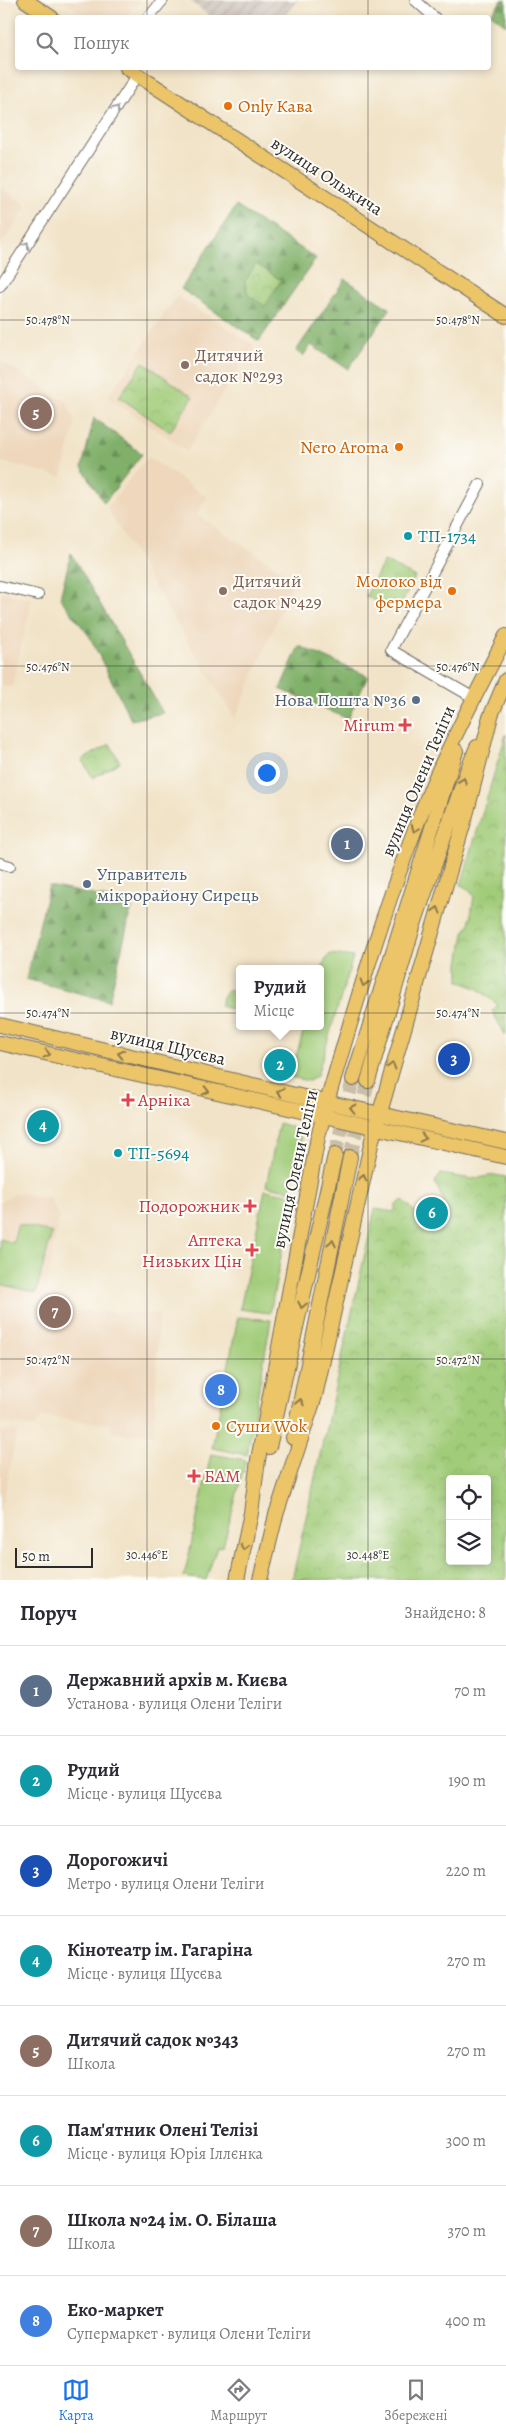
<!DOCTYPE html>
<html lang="uk">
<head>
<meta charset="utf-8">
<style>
  body { margin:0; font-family:Alegreya,serif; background:#f7f7f7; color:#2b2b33 }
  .controls { position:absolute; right:15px; bottom:15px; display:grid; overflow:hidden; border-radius:5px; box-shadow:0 2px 8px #0003 }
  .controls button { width:45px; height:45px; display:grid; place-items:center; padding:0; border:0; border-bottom:1px solid #e1e1e2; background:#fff; color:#2b2b33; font:25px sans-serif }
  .scale { position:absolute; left:15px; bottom:12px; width:78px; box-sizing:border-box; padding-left:5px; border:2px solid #2b2b2b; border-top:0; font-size:14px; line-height:18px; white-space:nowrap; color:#2b2b2b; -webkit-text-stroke:4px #fdfcf7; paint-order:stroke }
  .you { position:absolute; left:266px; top:772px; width:18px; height:18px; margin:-12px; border:4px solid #fff; border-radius:50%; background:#1a73e8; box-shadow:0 0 0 8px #1a73e833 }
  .badge { display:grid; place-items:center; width:32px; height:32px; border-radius:50%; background:#1a73e8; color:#fff; font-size:16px; font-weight:700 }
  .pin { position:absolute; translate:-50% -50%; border:2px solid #fff; box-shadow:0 1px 5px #0006 }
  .popup { position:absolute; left:236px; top:965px; width:88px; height:65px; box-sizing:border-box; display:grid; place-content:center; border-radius:5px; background:#fff; filter:drop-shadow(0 1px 4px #0005); font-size:16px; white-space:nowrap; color:#7c7c81 }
  .popup b { font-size:19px; color:#2b2b33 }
  .popup::after { content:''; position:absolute; left:50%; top:100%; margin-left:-10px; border:10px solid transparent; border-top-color:#fff }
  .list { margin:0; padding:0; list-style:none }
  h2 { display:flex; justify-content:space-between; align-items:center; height:65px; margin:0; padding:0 20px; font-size:21px }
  h2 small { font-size:16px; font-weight:400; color:#7c7c81 }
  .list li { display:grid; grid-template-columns:32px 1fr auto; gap:15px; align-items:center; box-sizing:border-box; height:90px; padding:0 20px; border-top:1px solid #e1e1e2 }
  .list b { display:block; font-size:19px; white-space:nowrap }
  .list p { margin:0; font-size:16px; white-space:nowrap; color:#7c7c81 }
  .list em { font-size:16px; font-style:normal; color:#7c7c81 }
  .icon { flex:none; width:28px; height:28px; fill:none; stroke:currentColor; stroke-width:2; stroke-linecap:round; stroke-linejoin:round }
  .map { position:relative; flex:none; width:506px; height:1580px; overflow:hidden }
  .search { position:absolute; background:#fff; box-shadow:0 2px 8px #0003; left:15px; right:15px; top:15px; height:55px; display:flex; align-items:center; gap:12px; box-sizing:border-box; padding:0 18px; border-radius:5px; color:#7c7c81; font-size:19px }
  .sheet { height:785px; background:#fff }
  nav { display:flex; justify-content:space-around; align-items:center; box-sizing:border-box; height:70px; border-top:1px solid #e1e1e2; background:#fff; font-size:14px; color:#7c7c81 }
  nav a { display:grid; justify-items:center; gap:2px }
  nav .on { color:#1a73e8 }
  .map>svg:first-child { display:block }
</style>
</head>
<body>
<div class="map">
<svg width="506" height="1580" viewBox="0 0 506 1580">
  <defs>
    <pattern id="industrial-furrows" width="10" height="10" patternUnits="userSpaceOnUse" patternTransform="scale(1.25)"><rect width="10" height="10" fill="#ccc2b9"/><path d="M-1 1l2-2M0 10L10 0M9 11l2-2" fill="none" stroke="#afa79f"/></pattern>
    <pattern id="forest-firs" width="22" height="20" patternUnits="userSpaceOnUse" patternTransform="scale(1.25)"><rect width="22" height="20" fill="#80b069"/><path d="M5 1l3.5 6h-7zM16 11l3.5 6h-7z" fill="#698f57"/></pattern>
    <pattern id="park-crowns" width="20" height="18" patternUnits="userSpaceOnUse" patternTransform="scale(1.25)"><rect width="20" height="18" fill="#a1cc79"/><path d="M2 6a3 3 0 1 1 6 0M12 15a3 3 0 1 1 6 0" fill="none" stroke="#8baf69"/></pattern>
  </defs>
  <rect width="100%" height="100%" fill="#fdfcf7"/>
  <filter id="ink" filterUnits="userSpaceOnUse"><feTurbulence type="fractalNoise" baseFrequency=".02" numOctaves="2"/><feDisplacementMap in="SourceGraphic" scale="10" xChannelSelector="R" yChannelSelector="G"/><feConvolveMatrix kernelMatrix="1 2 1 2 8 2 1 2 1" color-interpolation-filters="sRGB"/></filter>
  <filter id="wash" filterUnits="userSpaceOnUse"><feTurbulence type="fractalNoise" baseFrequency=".0096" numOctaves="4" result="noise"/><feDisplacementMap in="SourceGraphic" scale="20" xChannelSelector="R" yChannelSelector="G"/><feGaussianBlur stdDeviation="1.12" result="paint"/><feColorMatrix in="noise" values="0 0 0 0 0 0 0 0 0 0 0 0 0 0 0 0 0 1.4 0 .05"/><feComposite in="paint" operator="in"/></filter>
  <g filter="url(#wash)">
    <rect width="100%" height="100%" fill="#f1e3c7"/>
    <path fill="#eed7bb" d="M63 0H140L125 17 88 18Z
      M0 187 27 206 0 248Z
      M177 296 253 345 187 451 108 397Z
      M0 360 67 402 75 423 62 477 0 461Z
      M148 457 207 497 197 515 294 579 235 719 107 508Z
      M0 592 32 599 12 687 0 685Z
      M18 1192 50 1199 59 1217 45 1296 56 1300 60 1310 159 1314 154 1435 112 1433 111 1424 42 1417 35 1427 0 1423V1202Z
      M0 1431 17 1432 0 1516Z"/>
    <path fill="url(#industrial-furrows)" d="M189 0H298L283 17 212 18Z"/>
    <path fill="#a1cc79" stroke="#667c52" d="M330 954 353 957 319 1069 317 1076 309 1081 290 1077 305 1026H320C320 1004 314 971 330 954Z
      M279 1123C290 1127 299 1127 301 1140L290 1190 266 1186Z
      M265 1190 293 1195 270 1313 240 1309Z
      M18 1224 52 1233 36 1293 0 1284V1239L13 1243Z
      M238 1317 271 1320 247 1455 212 1448Z
      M211 1454 246 1460 223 1546 217 1547 206 1580 184 1577Z"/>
    <path fill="url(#forest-firs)" stroke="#566e4a" d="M502 0H506V25L491 14Z
      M236 206 316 258 259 341 181 289Z
      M345 279 390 309 348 369 311 345 303 356 296 351Z
      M94 418 142 454 104 503 82 467Z
      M71 553 163 713 131 720 90 637 60 598Z
      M299 646 368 676 348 719 280 689Z
      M49 886 133 903 109 1001 26 979Z"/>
    <path fill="url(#park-crowns)" stroke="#667c52" fill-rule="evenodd" d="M256 264 281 280 265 306 248 295 245 282Z
      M143 362 193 397 170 432 119 397Z
      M384 561 415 577 397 612 366 596Z
      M506 734V1036L492 1011 498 1005 478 989 459 981V964L464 933 469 925 474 897 470 890 461 885Z
      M110 744 120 762 93 778 82 760Z
      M229 989 240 992V1011L220 1006 224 994Z
      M441 1174 472 1179 495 1175 506 1177V1580H292L375 1209 394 1212 396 1205 403 1200 429 1227 449 1213 435 1182ZM450 1479H487V1561H450Z"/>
  </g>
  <g filter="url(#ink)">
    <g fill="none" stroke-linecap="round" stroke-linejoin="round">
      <path stroke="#c9bea8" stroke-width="14" stroke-dasharray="14 7" stroke-linecap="butt" d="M335 1155 353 1079
        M350 1157 368 1081"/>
      <g stroke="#706b62" stroke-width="12">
        <path id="minor" d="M415 0 435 18
          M148 18 163 0
          M0 286 138 74
          M0 586 38 595
          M474 698 391 650 480 484
          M0 863 10 866"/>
      </g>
      <g stroke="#706b62" stroke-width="16">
        <path id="major" d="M25 0 52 18
          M127 68 506 316
          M489 720 506 680
          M0 1025 308 1098 506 1142
          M0 1043 506 1157
          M353 1079 456 751
          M368 1081 413 927 467 771 477 747
          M293 1438 350 1157
          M269 1447 335 1155
          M275 1518 315 1396 372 1140 467 811 492 712
          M237 1580 251 1513 258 1460 318 1137 327 1102C358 996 390 888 432 786 454 734 481 685 506 636
          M260 1580 277 1511"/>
      </g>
      <use href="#minor" stroke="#fff" stroke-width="10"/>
      <use href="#major" stroke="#ecc569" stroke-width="14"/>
    </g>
    <defs><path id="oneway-chevron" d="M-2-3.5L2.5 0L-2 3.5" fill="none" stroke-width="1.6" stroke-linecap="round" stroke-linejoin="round" transform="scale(1.25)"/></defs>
    <g stroke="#a0a0a0">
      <use href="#oneway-chevron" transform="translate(116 109) rotate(-56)"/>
      <use href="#oneway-chevron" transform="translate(26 245) rotate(-57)"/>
    </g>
    <g stroke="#8c784a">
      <use href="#oneway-chevron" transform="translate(463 781) rotate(-71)"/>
      <use href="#oneway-chevron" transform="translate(415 829) rotate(111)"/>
      <use href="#oneway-chevron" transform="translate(437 910) rotate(-74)"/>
      <use href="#oneway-chevron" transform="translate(364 983) rotate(107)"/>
      <use href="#oneway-chevron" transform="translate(47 1054) rotate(13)"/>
      <use href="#oneway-chevron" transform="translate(121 1054) rotate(-167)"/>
      <use href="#oneway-chevron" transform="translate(392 1066) rotate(-74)"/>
      <use href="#oneway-chevron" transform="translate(206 1091) rotate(13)"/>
      <use href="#oneway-chevron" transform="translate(280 1092) rotate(-167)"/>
      <use href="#oneway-chevron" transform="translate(353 1108) rotate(-168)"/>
      <use href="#oneway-chevron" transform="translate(423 1138) rotate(13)"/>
      <use href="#oneway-chevron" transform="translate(363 1178) rotate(-78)"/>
      <use href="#oneway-chevron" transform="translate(332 1243) rotate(-78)"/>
      <use href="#oneway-chevron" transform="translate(302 1305) rotate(102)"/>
      <use href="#oneway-chevron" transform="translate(300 1402) rotate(-78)"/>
      <use href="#oneway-chevron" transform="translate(244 1547) rotate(102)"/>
    </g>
  </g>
  <path fill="none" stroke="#2b2b2b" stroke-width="1" stroke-opacity="0.45" d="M147 0V18M368 0V18M147 68V1580M368 68V1580M0 320H506M0 666H506M0 1013H506M0 1359H506"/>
  <g fill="#e8710a" stroke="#fdfcf7" stroke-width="2">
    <circle cx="228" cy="106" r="5"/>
    <circle cx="399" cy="447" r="5"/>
    <circle cx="452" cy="591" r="5"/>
    <circle cx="216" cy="1426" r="5"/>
  </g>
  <g fill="#8d6e63" stroke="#fdfcf7" stroke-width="2">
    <circle cx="185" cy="365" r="5"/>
    <circle cx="223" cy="591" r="5"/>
  </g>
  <g fill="#0f9aa8" stroke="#fdfcf7" stroke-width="2">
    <circle cx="408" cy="536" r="5"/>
    <circle cx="118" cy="1153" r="5"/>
  </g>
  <g fill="#5c6f8a" stroke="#fdfcf7" stroke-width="2">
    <circle cx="416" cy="700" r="5"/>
    <circle cx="87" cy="884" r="5"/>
  </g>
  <g fill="#e0444e" stroke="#fdfcf7" stroke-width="2">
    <path d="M402.5 717.5h5v5h5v5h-5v5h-5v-5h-5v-5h5z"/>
    <path d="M125.5 1092.5h5v5h5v5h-5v5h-5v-5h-5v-5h5z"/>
    <path d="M247.5 1198.5h5v5h5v5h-5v5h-5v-5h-5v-5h5z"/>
    <path d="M249.5 1242.5h5v5h5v5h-5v5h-5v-5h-5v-5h5z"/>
    <path d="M191.5 1468.5h5v5h5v5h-5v5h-5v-5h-5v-5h5z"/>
  </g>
  <g text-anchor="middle" stroke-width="4" stroke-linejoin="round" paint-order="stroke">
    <g font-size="18" fill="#c56008" stroke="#fdfcf7" text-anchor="start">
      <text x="238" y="112">Only Кава</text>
      <text x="389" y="453" text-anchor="end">Nero Aroma</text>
      <text x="442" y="587" text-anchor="end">Молоко від<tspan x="442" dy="21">фермера</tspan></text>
      <text x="226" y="1432">Суши Wok</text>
    </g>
    <g font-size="18" fill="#2b2b2b" stroke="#fdfcf7">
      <text transform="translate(327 176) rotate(33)" y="6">вулиця Ольжича</text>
      <text transform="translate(418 781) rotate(-67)" y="6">вулиця Олени Теліги</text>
      <text transform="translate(168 1046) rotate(13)" y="6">вулиця Щусєва</text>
      <text transform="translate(295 1169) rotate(-78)" y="6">вулиця Олени Теліги</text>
    </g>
    <g font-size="18" fill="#785e54" stroke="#fdfcf7" text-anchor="start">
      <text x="195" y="361">Дитячий<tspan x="195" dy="21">садок №293</tspan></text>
      <text x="233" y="587">Дитячий<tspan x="233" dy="21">садок №429</tspan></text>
    </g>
    <g font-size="18" fill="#0d838f" stroke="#fdfcf7" text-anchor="start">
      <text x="418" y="542">ТП-1734</text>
      <text x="128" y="1159">ТП-5694</text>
    </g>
    <g font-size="18" fill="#4e5e75" stroke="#fdfcf7" text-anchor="end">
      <text x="406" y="706">Нова Пошта №36</text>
      <text x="97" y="880" text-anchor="start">Управитель<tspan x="97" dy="21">мікрорайону Сирець</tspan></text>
    </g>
    <g font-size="18" fill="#be3a42" stroke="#fdfcf7" text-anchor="end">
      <text x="395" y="731">Mirum</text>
      <text x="138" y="1106" text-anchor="start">Арніка</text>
      <text x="240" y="1212">Подорожник</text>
      <text x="242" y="1246">Аптека<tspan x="242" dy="21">Низьких Цін</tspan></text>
      <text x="204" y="1482" text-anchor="start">БАМ</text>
    </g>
  </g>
  <g font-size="12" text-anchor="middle" fill="#2b2b2b" stroke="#fdfcf7" stroke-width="4" stroke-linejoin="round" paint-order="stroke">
    <text x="48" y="324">50.478°N</text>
    <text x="458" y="324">50.478°N</text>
    <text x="48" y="671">50.476°N</text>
    <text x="458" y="671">50.476°N</text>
    <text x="48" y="1017">50.474°N</text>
    <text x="458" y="1017">50.474°N</text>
    <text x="48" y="1364">50.472°N</text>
    <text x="458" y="1364">50.472°N</text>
    <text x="147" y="1559">30.446°E</text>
    <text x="368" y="1559">30.448°E</text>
  </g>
</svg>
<div class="controls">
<button><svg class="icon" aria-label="locate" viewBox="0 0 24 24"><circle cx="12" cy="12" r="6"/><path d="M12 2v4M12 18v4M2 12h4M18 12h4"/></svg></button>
<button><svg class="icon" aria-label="layers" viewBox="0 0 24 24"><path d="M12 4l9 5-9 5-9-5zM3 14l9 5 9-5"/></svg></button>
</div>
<div class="scale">50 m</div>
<div class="you"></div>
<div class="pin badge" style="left:347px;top:844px;background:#5c6f8a">1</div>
<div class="pin badge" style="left:280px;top:1065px;background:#0f9aa8">2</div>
<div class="popup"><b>Рудий</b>Місце</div>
<div class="pin badge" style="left:454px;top:1059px;background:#1a4fb4">3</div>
<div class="pin badge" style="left:43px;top:1126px;background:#0f9aa8">4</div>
<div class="pin badge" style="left:36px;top:413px;background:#8d6e63">5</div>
<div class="pin badge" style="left:432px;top:1213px;background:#0f9aa8">6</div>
<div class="pin badge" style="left:55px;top:1312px;background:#8d6e63">7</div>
<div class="pin badge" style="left:221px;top:1390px;background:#3f7fe0">8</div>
<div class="search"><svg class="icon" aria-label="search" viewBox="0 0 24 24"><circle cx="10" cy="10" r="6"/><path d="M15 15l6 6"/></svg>Пошук</div>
</div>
<section class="sheet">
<h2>Поруч<small>Знайдено: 8</small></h2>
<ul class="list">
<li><span class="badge" style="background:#5c6f8a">1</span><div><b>Державний архів м. Києва</b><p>Установа · вулиця Олени Теліги</p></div><em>70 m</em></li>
<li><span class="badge" style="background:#0f9aa8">2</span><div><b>Рудий</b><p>Місце · вулиця Щусєва</p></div><em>190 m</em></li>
<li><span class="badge" style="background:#1a4fb4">3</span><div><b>Дорогожичі</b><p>Метро · вулиця Олени Теліги</p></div><em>220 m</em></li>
<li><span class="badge" style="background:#0f9aa8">4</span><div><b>Кінотеатр ім. Гагаріна</b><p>Місце · вулиця Щусєва</p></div><em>270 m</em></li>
<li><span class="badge" style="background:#8d6e63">5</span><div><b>Дитячий садок №343</b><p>Школа</p></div><em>270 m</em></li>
<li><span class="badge" style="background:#0f9aa8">6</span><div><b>Пам'ятник Олені Телізі</b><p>Місце · вулиця Юрія Іллєнка</p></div><em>300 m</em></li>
<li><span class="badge" style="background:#8d6e63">7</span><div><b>Школа №24 ім. О. Білаша</b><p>Школа</p></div><em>370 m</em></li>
<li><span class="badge" style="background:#3f7fe0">8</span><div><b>Еко-маркет</b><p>Супермаркет · вулиця Олени Теліги</p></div><em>400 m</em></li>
</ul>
</section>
<nav>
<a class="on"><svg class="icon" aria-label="map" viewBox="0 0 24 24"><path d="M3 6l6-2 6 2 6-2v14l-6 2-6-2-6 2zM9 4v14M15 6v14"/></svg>Карта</a>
<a><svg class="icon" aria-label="directions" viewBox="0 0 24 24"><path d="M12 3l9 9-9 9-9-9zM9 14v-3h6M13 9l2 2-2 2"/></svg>Маршрут</a>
<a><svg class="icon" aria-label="saved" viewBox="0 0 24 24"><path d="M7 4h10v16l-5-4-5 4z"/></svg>Збережені</a>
</nav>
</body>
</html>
